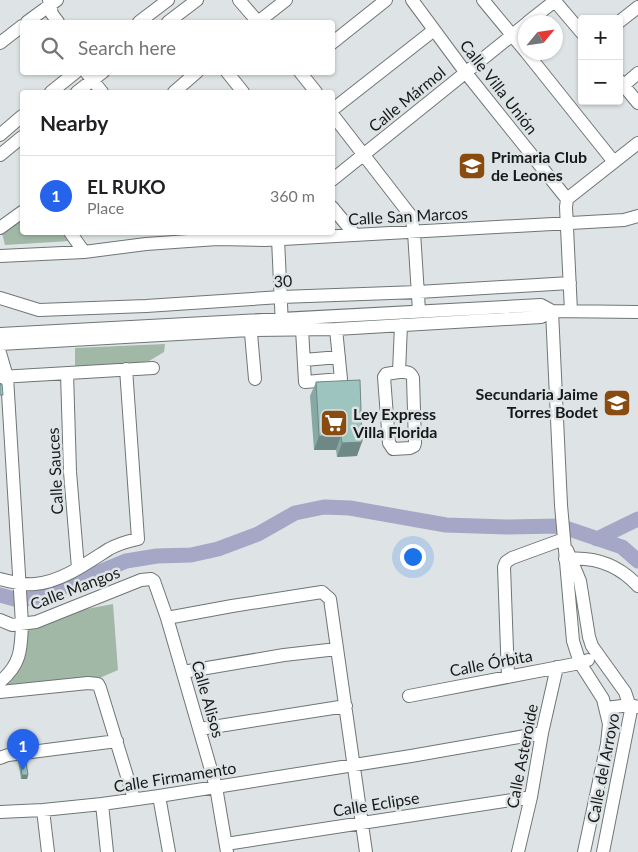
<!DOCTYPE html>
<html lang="en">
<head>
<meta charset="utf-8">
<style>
  body { margin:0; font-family:Lato,sans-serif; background:#f2f2f2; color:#202124 }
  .controls { position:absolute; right:15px; top:15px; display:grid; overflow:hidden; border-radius:5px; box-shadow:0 1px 4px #0004 }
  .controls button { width:45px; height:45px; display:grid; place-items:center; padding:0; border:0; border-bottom:1px solid #e0e0e0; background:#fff; color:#202124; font:25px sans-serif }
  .compass { position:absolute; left:518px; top:15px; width:45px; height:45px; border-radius:50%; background:#fff; box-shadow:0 1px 4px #0004; rotate:61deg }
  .you { position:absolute; left:412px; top:556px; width:18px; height:18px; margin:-12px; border:4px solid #fff; border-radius:50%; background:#1a73e8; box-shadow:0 0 0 8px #1a73e833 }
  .badge { display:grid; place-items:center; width:32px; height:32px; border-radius:50%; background:#2563eb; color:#fff; font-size:16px; font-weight:700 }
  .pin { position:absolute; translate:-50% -41px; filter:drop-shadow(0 1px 2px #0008) }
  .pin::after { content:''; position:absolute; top:26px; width:18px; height:15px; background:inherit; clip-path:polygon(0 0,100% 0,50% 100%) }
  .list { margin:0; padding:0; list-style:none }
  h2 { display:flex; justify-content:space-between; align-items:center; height:65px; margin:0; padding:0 20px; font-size:21px }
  h2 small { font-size:16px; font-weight:400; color:#757577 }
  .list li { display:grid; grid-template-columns:32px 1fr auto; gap:15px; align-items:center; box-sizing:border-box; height:80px; padding:0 20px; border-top:1px solid #e0e0e0 }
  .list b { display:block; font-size:19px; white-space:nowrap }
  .list p { margin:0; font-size:16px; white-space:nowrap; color:#757577 }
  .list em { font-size:16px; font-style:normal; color:#757577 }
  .icon { flex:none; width:28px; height:28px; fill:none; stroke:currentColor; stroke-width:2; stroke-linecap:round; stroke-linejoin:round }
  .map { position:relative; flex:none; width:638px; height:852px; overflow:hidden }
  .search { position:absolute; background:#fff; box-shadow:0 1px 4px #0004; left:20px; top:20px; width:315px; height:55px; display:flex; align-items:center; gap:12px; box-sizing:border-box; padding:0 18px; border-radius:5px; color:#757577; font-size:19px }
  .panel { position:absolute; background:#fff; box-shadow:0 1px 4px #0004; left:20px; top:90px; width:315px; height:145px; border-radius:5px }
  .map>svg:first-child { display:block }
</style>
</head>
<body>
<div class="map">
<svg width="638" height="852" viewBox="0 0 638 852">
  <rect width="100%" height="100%" fill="#dee4e5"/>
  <path fill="#a1b8a6" d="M22 218V232L64 233 70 241 5 245 2 233Z
    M165 344 164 352 149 361 129 365 75 368V348Z
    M113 604 118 670 88 683 0 692 8 675 24 624 54 615Z"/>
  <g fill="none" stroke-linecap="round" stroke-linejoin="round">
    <path stroke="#a4a7c5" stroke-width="15" d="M597 539 638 519
      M0 595 18 600 40 597 126 561 157 556 191 555 218 549 258 534 295 513 324 507 350 508 446 525 506 527 560 526 622 547 638 561"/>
    <g stroke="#707576" stroke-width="14">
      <path id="minor" d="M49 0 52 14 58 22
        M239 0 258 22
        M412 0 466 73 567 199 566 207 571 311
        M483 0 526 52
        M554 0 582 33
        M27 22 57 0
        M139 22 168 0
        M168 22 197 0
        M258 22 286 0
        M528 22 556 0
        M619 22 638 7
        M0 43 22 26
        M332 43 386 0
        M526 52 614 162
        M86 72 102 92
        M227 72 243 92
        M300 72 316 92
        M619 80 638 103
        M624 85 638 73
        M51 92 76 72
        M77 92 103 72
        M174 92 197 72
        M332 110 434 30
        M332 114 411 216 414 232 419 311
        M0 135 22 116
        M0 155 22 137
        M332 180 526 24
        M567 199 638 143
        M332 207 355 235
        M0 228 22 212
        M70 232 84 252
        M278 239 282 326
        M0 256 84 252 146 244 217 239 265 240 624 220 638 216
        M0 298 39 310 146 306 281 297 418 292 570 283
        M552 311 561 505 573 641 580 663 603 699 609 724 607 744 584 852
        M250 322 255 379
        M302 329 305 382 341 379 336 329
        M0 334 541 305 552 311
        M0 344 250 330 336 329 541 317 552 311 638 312
        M0 353 7 377 22 624C21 650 21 664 0 682
        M304 360 339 357
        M399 372 386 374 384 377 389 443 393 449 410 448 414 446 415 443 413 378C410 371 406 372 399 372L401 325
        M67 373 70 472 78 568
        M0 377 153 368
        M567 550 580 581 589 637 592 646 625 692 631 710 603 852
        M565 559C594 556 618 564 638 586
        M0 579C11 582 23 585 35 584 61 582 87 563 109 549 118 544 129 541 138 539L126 369
        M167 618 232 606 322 592 330 599 366 852
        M0 620 12 625 36 622 141 580 151 579 154 581 167 618 216 787 227 852
        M183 672 284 655 337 649
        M508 677 504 567 506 562 512 558 564 539
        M0 692 88 683 98 684 100 688 134 799
        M409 696 580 663 588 660
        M606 708 630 705 638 707
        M200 729 346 706
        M0 758 8 755 117 741
        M159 796 169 852
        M102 804 107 852
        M43 810 48 852
        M0 812 43 810 102 804 159 796 411 756 542 733
        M226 844 531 797
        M518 852 531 797 542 733 557 667"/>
    </g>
    <use href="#minor" stroke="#fff" stroke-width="12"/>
  </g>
  <path fill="#87a9a3" d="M316 382 357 456 337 457 336 450H314L310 396Z
    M20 756 28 775 27 779H21L18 760Z"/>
  <path fill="#6e8985" d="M319 436H341L336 450H314Z
    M362 442 357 456 337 457 342 443Z
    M22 775H28L27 779H21Z"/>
  <path fill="#9dc4be" stroke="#6e8985" d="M360 380 362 442 342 443 341 436H319L316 382Z
    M0 384H2L3 395H0Z
    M25 755 28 775H22L20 756Z"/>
  <defs>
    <g id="school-square" transform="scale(1.4375)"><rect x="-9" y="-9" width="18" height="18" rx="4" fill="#8a4b11" stroke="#dee4e5"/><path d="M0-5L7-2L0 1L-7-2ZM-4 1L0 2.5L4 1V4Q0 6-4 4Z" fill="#fff"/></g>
    <g id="supermarket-square" transform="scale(1.4375)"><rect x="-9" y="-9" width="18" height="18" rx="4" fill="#8a4b11" stroke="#dee4e5"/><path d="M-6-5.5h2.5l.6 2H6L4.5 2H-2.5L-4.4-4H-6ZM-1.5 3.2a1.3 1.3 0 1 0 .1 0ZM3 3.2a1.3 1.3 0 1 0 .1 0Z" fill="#fff"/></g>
  </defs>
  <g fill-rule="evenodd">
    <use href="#school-square" x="472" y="166"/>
    <use href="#school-square" x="617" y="403"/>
    <use href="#supermarket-square" x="334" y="423"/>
  </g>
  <g text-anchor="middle" stroke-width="5" stroke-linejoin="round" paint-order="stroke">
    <g font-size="16" fill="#171919" stroke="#dee4e5">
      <text transform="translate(499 87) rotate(52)" y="6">Calle Villa Unión</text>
      <text transform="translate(407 99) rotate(-39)" y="6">Calle Mármol</text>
      <text transform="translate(408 216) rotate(-3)" y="6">Calle San Marcos</text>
      <text transform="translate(283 281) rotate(-3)" y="6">30</text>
      <text transform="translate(55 471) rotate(-93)" y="6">Calle Sauces</text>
      <text transform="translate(75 588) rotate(-21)" y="6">Calle Mangos</text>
      <text transform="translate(491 663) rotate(-11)" y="6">Calle Órbita</text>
      <text transform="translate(208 699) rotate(74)" y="6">Calle Alisos</text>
      <text transform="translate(522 756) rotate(-79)" y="6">Calle Asteroide</text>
      <text transform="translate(603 768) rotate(-79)" y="6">Calle del Arroyo</text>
      <text transform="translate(175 777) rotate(-9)" y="6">Calle Firmamento</text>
      <text transform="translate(376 804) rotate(-9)" y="6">Calle Eclipse</text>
    </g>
    <g font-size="16" font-weight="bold" fill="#171919" stroke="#dee4e5" text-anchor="start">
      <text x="491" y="163">Primaria Club<tspan x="491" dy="18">de Leones</tspan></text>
      <text x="598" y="400" text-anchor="end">Secundaria Jaime<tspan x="598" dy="18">Torres Bodet</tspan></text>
      <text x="353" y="420">Ley Express<tspan x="353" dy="18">Villa Florida</tspan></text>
    </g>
  </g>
</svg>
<div class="controls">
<button>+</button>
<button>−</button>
</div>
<svg class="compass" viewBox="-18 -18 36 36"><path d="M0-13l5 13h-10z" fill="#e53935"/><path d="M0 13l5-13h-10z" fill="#757577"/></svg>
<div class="you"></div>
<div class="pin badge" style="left:23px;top:770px">1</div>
<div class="search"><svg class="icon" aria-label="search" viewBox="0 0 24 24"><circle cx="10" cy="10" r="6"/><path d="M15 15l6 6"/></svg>Search here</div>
<section class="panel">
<h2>Nearby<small></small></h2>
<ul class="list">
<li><span class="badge">1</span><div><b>EL RUKO</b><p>Place</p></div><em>360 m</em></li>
</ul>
</section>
</div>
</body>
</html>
